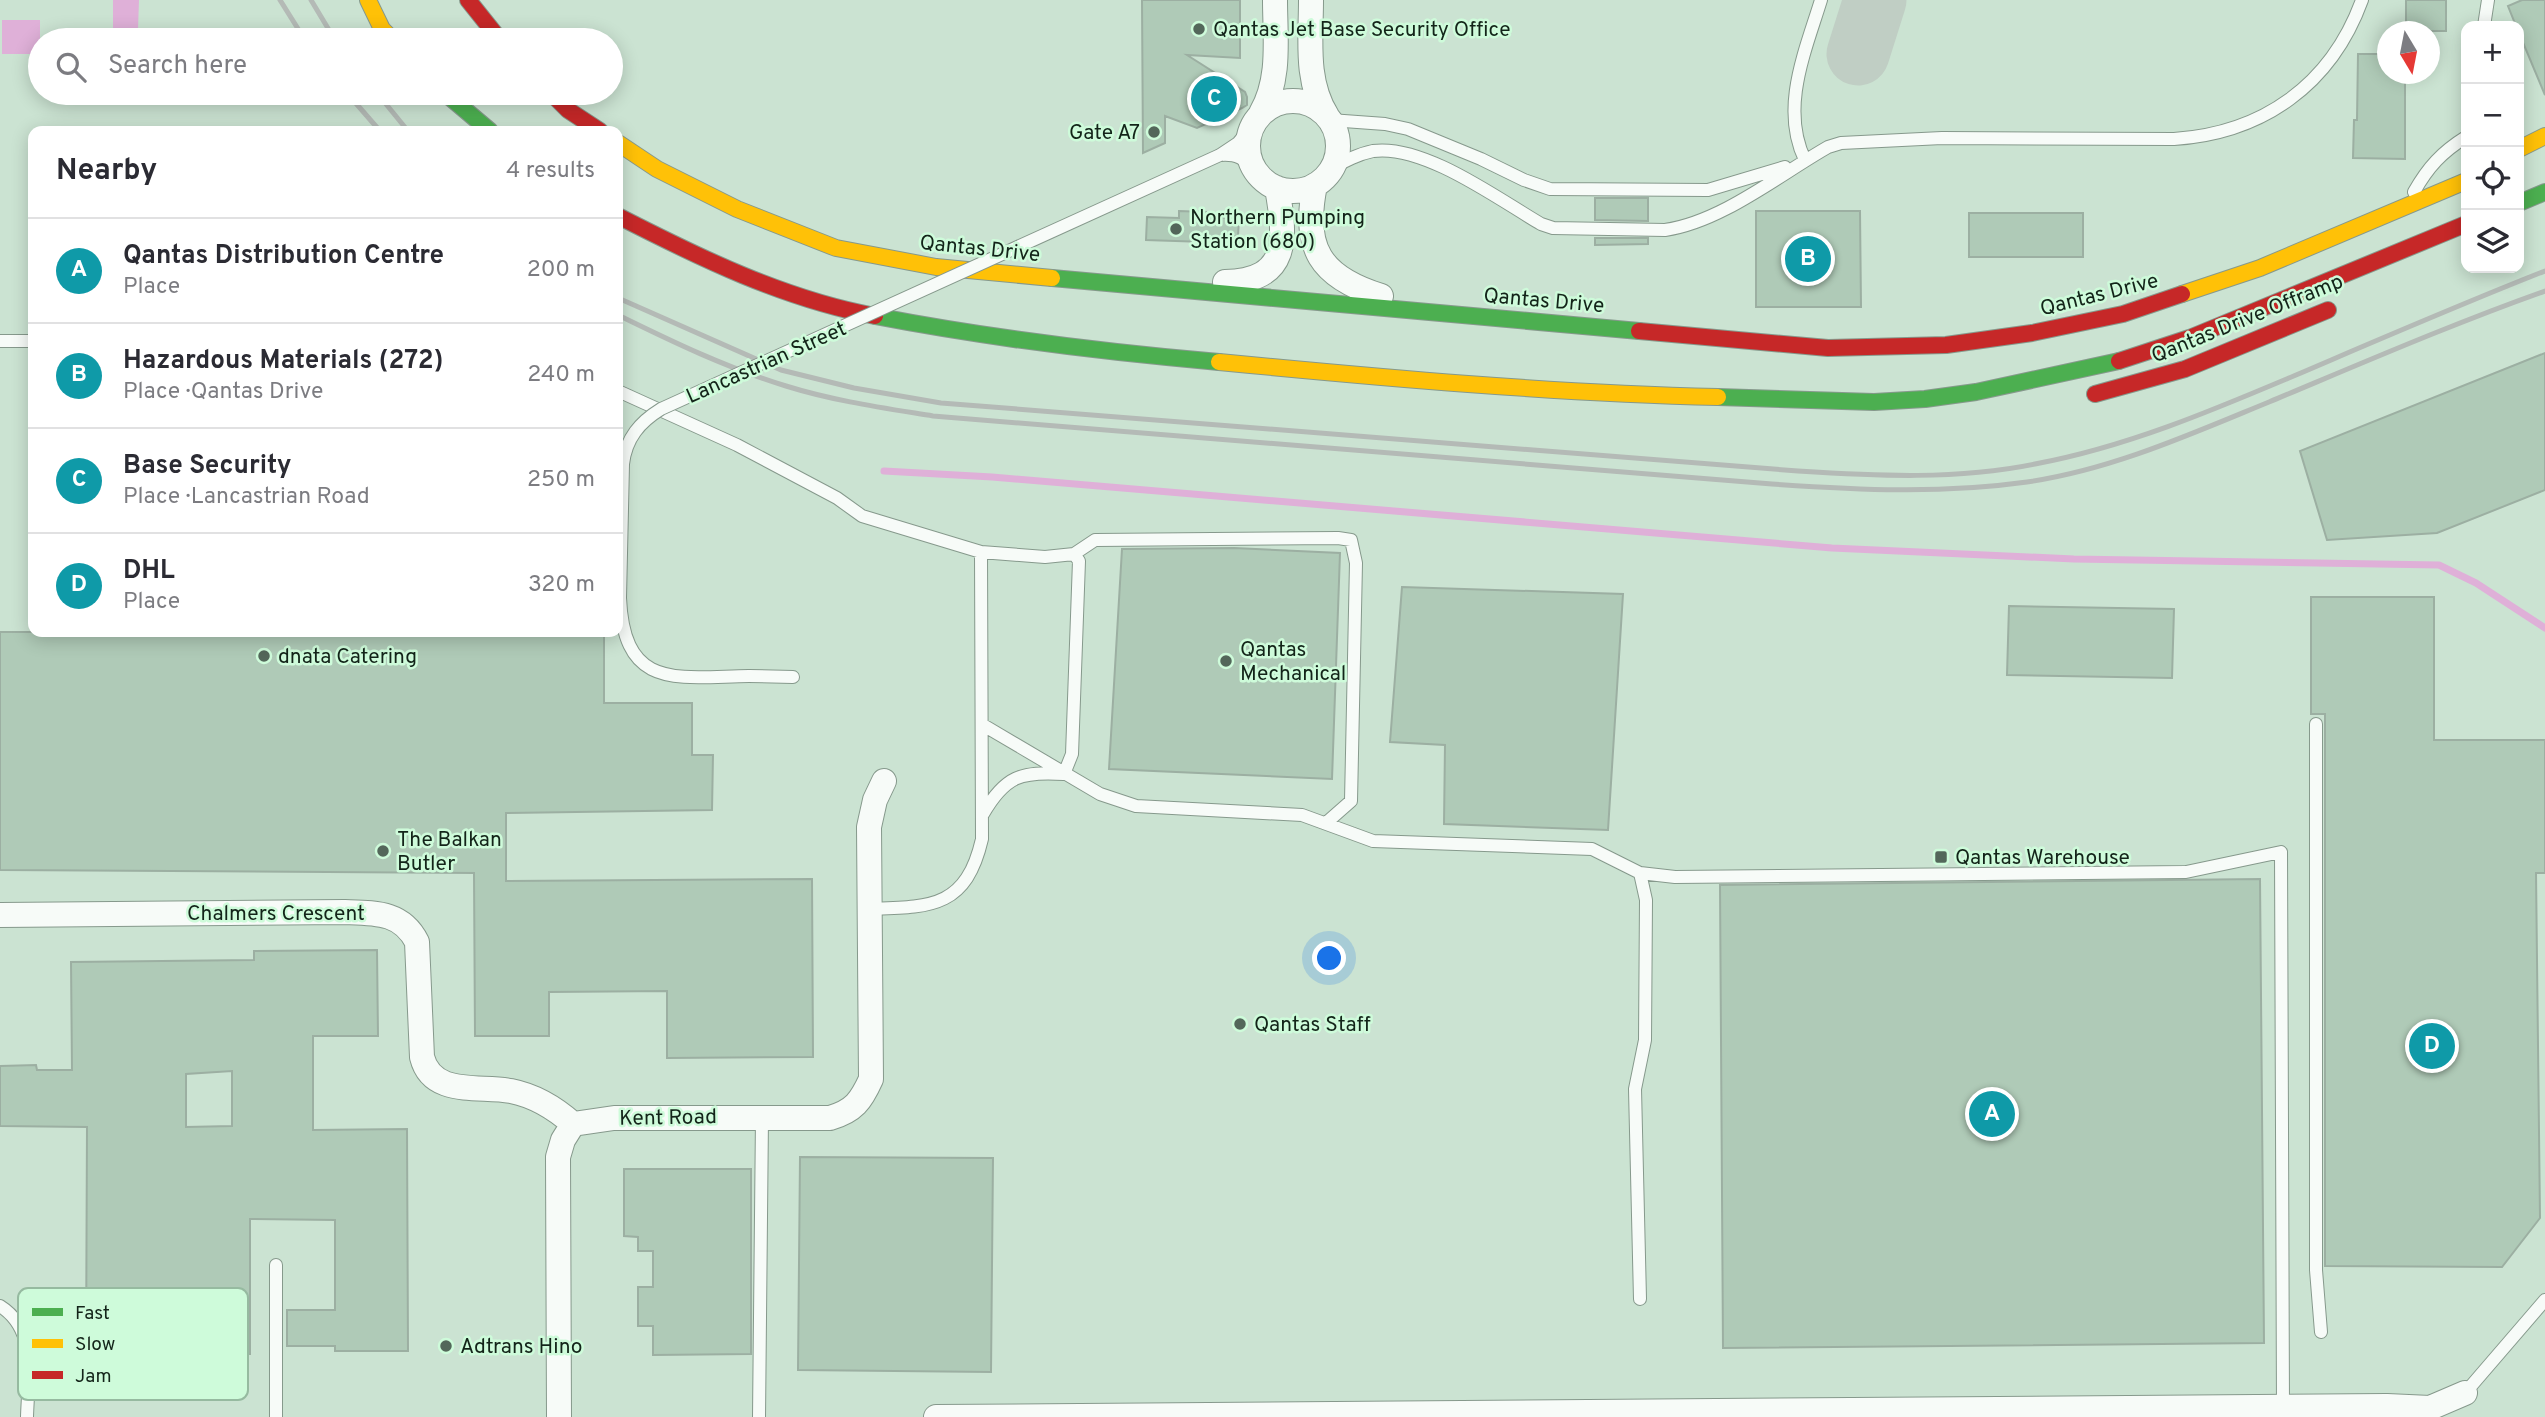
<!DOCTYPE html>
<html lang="en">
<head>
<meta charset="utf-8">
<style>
  body { margin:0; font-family:Overpass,sans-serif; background:#f7f7f7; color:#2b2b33 }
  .controls { position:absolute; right:21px; top:21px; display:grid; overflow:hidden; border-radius:14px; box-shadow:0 4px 18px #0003 }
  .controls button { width:63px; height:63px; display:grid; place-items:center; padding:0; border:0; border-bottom:2px solid #e1e1e2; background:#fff; color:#2b2b33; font:35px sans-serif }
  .compass { position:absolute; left:2377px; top:21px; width:63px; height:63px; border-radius:50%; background:#fff; box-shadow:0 4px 18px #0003; rotate:170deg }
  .you { position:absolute; left:1330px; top:959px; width:24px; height:24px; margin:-18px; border:5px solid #fff; border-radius:50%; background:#1a73e8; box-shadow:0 0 0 10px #1a73e833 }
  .badge { display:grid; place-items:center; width:46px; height:46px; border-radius:50%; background:#0b8043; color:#fff; font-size:23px; font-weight:700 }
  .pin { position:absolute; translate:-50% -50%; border:4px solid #fff; box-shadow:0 2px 7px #0006 }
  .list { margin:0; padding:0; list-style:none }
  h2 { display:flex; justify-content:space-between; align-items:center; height:91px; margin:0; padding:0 28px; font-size:30px }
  h2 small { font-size:23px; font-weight:400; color:#7c7c81 }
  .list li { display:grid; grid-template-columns:46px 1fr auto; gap:21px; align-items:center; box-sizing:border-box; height:105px; padding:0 28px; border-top:2px solid #e1e1e2 }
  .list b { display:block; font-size:26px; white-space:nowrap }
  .list p { margin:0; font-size:23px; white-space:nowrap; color:#7c7c81 }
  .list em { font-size:23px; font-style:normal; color:#7c7c81 }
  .icon { flex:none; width:38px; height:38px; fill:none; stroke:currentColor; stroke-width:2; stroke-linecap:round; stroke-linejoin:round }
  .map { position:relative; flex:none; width:2545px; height:1417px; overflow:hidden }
  .search { position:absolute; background:#fff; box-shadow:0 4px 18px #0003; left:28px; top:28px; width:595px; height:77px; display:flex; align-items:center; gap:18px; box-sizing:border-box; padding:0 24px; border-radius:38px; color:#7c7c81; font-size:26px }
  .panel { position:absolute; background:#fff; box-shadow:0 4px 18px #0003; left:28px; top:126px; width:595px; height:511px; border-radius:14px }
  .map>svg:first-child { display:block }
</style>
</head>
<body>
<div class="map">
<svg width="2545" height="1417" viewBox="0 0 2545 1417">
  <rect width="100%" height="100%" fill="#cbe3d2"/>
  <path fill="#dfb0d8" d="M113 0H139L138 29H113Z
    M2 20H40V54H2Z"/>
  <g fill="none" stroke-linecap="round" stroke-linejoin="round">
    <path stroke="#dfb0d8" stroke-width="7" d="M884 471 992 477 1832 548 2074 559 2439 565 2476 583 2545 628"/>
    <path stroke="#c0cec4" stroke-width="63" d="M1858 54 1875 0"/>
  </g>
  <path fill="#afcab7" stroke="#9cafa2" stroke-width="2" fill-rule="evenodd" d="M1142 0H1240V58L1187 55 1245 92 1247 97V105L1242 108 1197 128 1165 116V143L1143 153Z
    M2406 0H2446V31H2406Z
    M2522 0H2545V95L2519 33V26H2516L2508 6Z
    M2358 54H2388V74H2405V159L2353 158 2354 120H2357Z
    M1595 198H1648V221L1595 220Z
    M1179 211 1206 212V216L1239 219 1238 236H1205V242L1146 240 1147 217 1179 218Z
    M1756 211H1860L1861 307H1756Z
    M1969 213H2083V257H1969Z
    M1595 238H1648V244L1595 245Z
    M2545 353V490L2437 533 2327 540 2300 451Z
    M1234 548 1340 553 1332 779 1109 769 1122 549Z
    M1402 587 1623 594 1608 830 1444 824 1445 745 1390 742Z
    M2311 597H2434V740H2545V873H2536L2540 1218 2502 1267 2325 1266V714H2311Z
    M2009 606 2174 609 2172 678 2007 675Z
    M0 632H604V703H692V755H713L712 810 506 813V881L812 879 813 1057 667 1058V991L549 992V1036H475L474 873 0 870Z
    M2260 879 2264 1343 1723 1348 1720 885Z
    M377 950 378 1036H313V1130L407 1129 408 1351H335V1346H287V1310H335V1220L250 1219V1354L86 1357 87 1127 0 1126V1066L36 1065 37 1070H72L71 962 254 960V951ZM232 1071V1126L186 1127V1074Z
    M800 1157 993 1158 991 1372 798 1370Z
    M624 1169H751V1354L653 1355V1326H638V1287H653V1251H638V1237L624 1236Z"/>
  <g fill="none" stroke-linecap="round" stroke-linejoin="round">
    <g stroke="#86998c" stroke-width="14">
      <path id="lane" d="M2484 26 2488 0
        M1330 120 1385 124 1408 129 1481 159 1524 180 1550 189 1708 190 1785 167
        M1220 155 1238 143 1252 126
        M1221 155C1237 154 1244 158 1254 170
        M1805 160C1780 108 1805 52 1821 0
        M1332 168C1345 161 1358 154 1373 151 1424 144 1498 199 1541 224L1553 228 1665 230C1721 222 1779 175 1828 147L1841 143 1942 138 2174 139C2263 133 2331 85 2362 0
        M2414 192C2428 167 2442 152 2466 137
        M0 341H33
        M618 391 737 445 837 498 862 516 981 552 982 839C966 908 931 907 870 909
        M981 552 1045 557 1074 554 1079 561 1072 754 1064 774C1021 771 1005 776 983 814
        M1074 554 1095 540 1338 538 1351 540 1356 563 1351 801 1326 823
        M749 676 793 677
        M2316 724V1270L2321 1332
        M983 725 1100 794 1136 806 1302 815 1373 841 1592 849 1640 873 1675 877 2186 872 2281 852 2283 1407
        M1640 873 1646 900 1645 1040 1635 1089 1640 1299
        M0 1306C38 1330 28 1378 27 1417
        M2465 1393 2545 1300
        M276 1417V1265
        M759 1417 762 1117"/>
    </g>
    <g stroke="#86998c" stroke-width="26">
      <path id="street" d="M1311 0C1311 39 1305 81 1327 116
        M1248 146a45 45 0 1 1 90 0a45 45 0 1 1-90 0Z
        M1261 113C1281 79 1275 38 1275 0
        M1315 185C1302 248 1320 277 1381 296
        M1225 282C1290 281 1286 238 1277 188
        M0 915 345 912C376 913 402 912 417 942L422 1057C432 1097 479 1085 511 1091 536 1096 555 1108 573 1124
        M559 1417 558 1157 563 1140 573 1124 614 1118H830C854 1111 861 1101 871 1079L869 827 875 800 884 781
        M936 1417 2387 1406 2430 1408 2465 1393"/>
    </g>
    <g stroke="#86998c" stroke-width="18">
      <path id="fast" d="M445 93 490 131
        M2519 203 2545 192
        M1052 278 1639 331
        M875 316C989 338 1104 352 1219 362
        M1718 397 1874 402 1925 399 1976 392 2119 361"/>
    </g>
    <g stroke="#86998c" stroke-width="18">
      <path id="slow" d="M368 0 382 29 393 40
        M618 143 657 169 737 209 836 248 936 267 1052 278
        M2519 149 2545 136
        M2182 294 2260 268 2466 181
        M1219 362C1385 378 1551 393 1718 397"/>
    </g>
    <g stroke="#86998c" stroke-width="18">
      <path id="jam" d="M468 0 500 40
        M551 93 568 110 600 131
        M618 216C700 258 784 299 875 316
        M1639 331 1828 348 1946 345 2032 333 2123 314 2182 294
        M2119 361 2192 337 2466 224
        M2095 394 2185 369 2328 310"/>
    </g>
    <use href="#lane" stroke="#f7fbf8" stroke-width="12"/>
    <use href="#street" stroke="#f7fbf8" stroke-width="24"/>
    <use href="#fast" stroke="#4caf50" stroke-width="16"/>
    <use href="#slow" stroke="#ffc107" stroke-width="16"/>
    <use href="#jam" stroke="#c62828" stroke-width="16"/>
    <path stroke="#b4bab6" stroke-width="5" d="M280 0 305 40
      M311 0 335 40
      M347 93 380 131
      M377 93 408 131
      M618 298 781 370 854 388 941 403 1798 471C1877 476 1957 480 2035 464 2126 447 2211 411 2296 375 2378 340 2461 304 2545 271
      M618 315C673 342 727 368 786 386 834 401 884 408 933 416L1772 484C1858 490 1942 494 2027 482 2111 470 2191 434 2269 402 2360 364 2452 324 2545 291"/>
    <g stroke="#86998c" stroke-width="14" stroke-linecap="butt">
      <path id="lane-bridge" d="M749 676C677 677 624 691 620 598L623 464C626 438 640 422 661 409L1220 155"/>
    </g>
    <use href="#lane-bridge" stroke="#f7fbf8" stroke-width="12"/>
  </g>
  <g fill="#53675a" stroke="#cefbda" stroke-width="2.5">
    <circle cx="1199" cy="29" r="7"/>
    <circle cx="1154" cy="132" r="7"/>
    <circle cx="1176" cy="229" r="7"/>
    <circle cx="264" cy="656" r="7"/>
    <circle cx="1226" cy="661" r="7"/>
    <circle cx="383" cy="851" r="7"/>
    <rect x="1934" y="850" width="14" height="14" rx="3.5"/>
    <circle cx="1240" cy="1024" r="7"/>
    <circle cx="446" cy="1346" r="7"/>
  </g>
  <g text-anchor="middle" stroke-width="5" stroke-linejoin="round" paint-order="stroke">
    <g font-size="21" fill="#132419" stroke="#cefbda" text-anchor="start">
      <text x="1213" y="36">Qantas Jet Base Security Office</text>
      <text x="1140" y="139" text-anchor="end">Gate A7</text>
      <text x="1190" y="224">Northern Pumping<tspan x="1190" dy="24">Station (680)</tspan></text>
      <text x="1240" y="656">Qantas<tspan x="1240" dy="24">Mechanical</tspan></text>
      <text x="278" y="663">dnata Catering</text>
      <text x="397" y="846">The Balkan<tspan x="397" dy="24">Butler</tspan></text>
      <text x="1955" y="864">Qantas Warehouse</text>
      <text x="1254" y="1031">Qantas Staff</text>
      <text x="460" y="1353">Adtrans Hino</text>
    </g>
    <g font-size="21" fill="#132419" stroke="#cefbda">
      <text transform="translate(980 248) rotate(6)" y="7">Qantas Drive</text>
      <text transform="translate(2099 294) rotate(-14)" y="7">Qantas Drive</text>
      <text transform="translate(1544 300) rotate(5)" y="7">Qantas Drive</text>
      <text transform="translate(2247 318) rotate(-22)" y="7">Qantas Drive Offramp</text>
      <text transform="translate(766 362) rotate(-24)" y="7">Lancastrian Street</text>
      <text x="276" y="920">Chalmers Crescent</text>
      <text transform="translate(668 1117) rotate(-1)" y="7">Kent Road</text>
    </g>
  </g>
  <rect x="18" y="1288" width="230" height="112" rx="10" fill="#cefbda" stroke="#96baa0" stroke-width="2"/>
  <rect x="32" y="1308" width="31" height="8" fill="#4caf50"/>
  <rect x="32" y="1339" width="31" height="9" fill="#ffc107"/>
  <rect x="32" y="1371" width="31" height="8" fill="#c62828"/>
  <g font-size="19" fill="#132419">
    <text x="75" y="1319">Fast</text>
    <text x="75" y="1350">Slow</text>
    <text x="75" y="1382">Jam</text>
  </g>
</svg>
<div class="controls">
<button>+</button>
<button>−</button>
<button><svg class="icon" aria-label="locate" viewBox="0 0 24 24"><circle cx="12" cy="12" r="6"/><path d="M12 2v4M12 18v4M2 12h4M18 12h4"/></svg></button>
<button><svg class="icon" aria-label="layers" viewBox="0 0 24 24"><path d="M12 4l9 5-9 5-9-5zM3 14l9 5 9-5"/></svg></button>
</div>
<svg class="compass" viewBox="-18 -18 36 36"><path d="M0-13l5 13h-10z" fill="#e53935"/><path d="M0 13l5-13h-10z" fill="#7c7c81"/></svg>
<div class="you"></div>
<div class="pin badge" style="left:1992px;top:1114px;background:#0f9aa8">A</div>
<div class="pin badge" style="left:1808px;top:259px;background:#0f9aa8">B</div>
<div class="pin badge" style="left:1214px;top:99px;background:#0f9aa8">C</div>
<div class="pin badge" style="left:2432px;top:1046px;background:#0f9aa8">D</div>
<div class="search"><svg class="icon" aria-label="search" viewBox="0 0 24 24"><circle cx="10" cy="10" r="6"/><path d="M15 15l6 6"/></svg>Search here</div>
<section class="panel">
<h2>Nearby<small>4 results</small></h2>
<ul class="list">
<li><span class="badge" style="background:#0f9aa8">A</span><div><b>Qantas Distribution Centre</b><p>Place</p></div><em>200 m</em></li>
<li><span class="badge" style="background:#0f9aa8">B</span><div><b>Hazardous Materials (272)</b><p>Place · Qantas Drive</p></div><em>240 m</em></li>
<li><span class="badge" style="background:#0f9aa8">C</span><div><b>Base Security</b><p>Place · Lancastrian Road</p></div><em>250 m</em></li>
<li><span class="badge" style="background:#0f9aa8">D</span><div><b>DHL</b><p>Place</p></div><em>320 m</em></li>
</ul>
</section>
</div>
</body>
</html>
